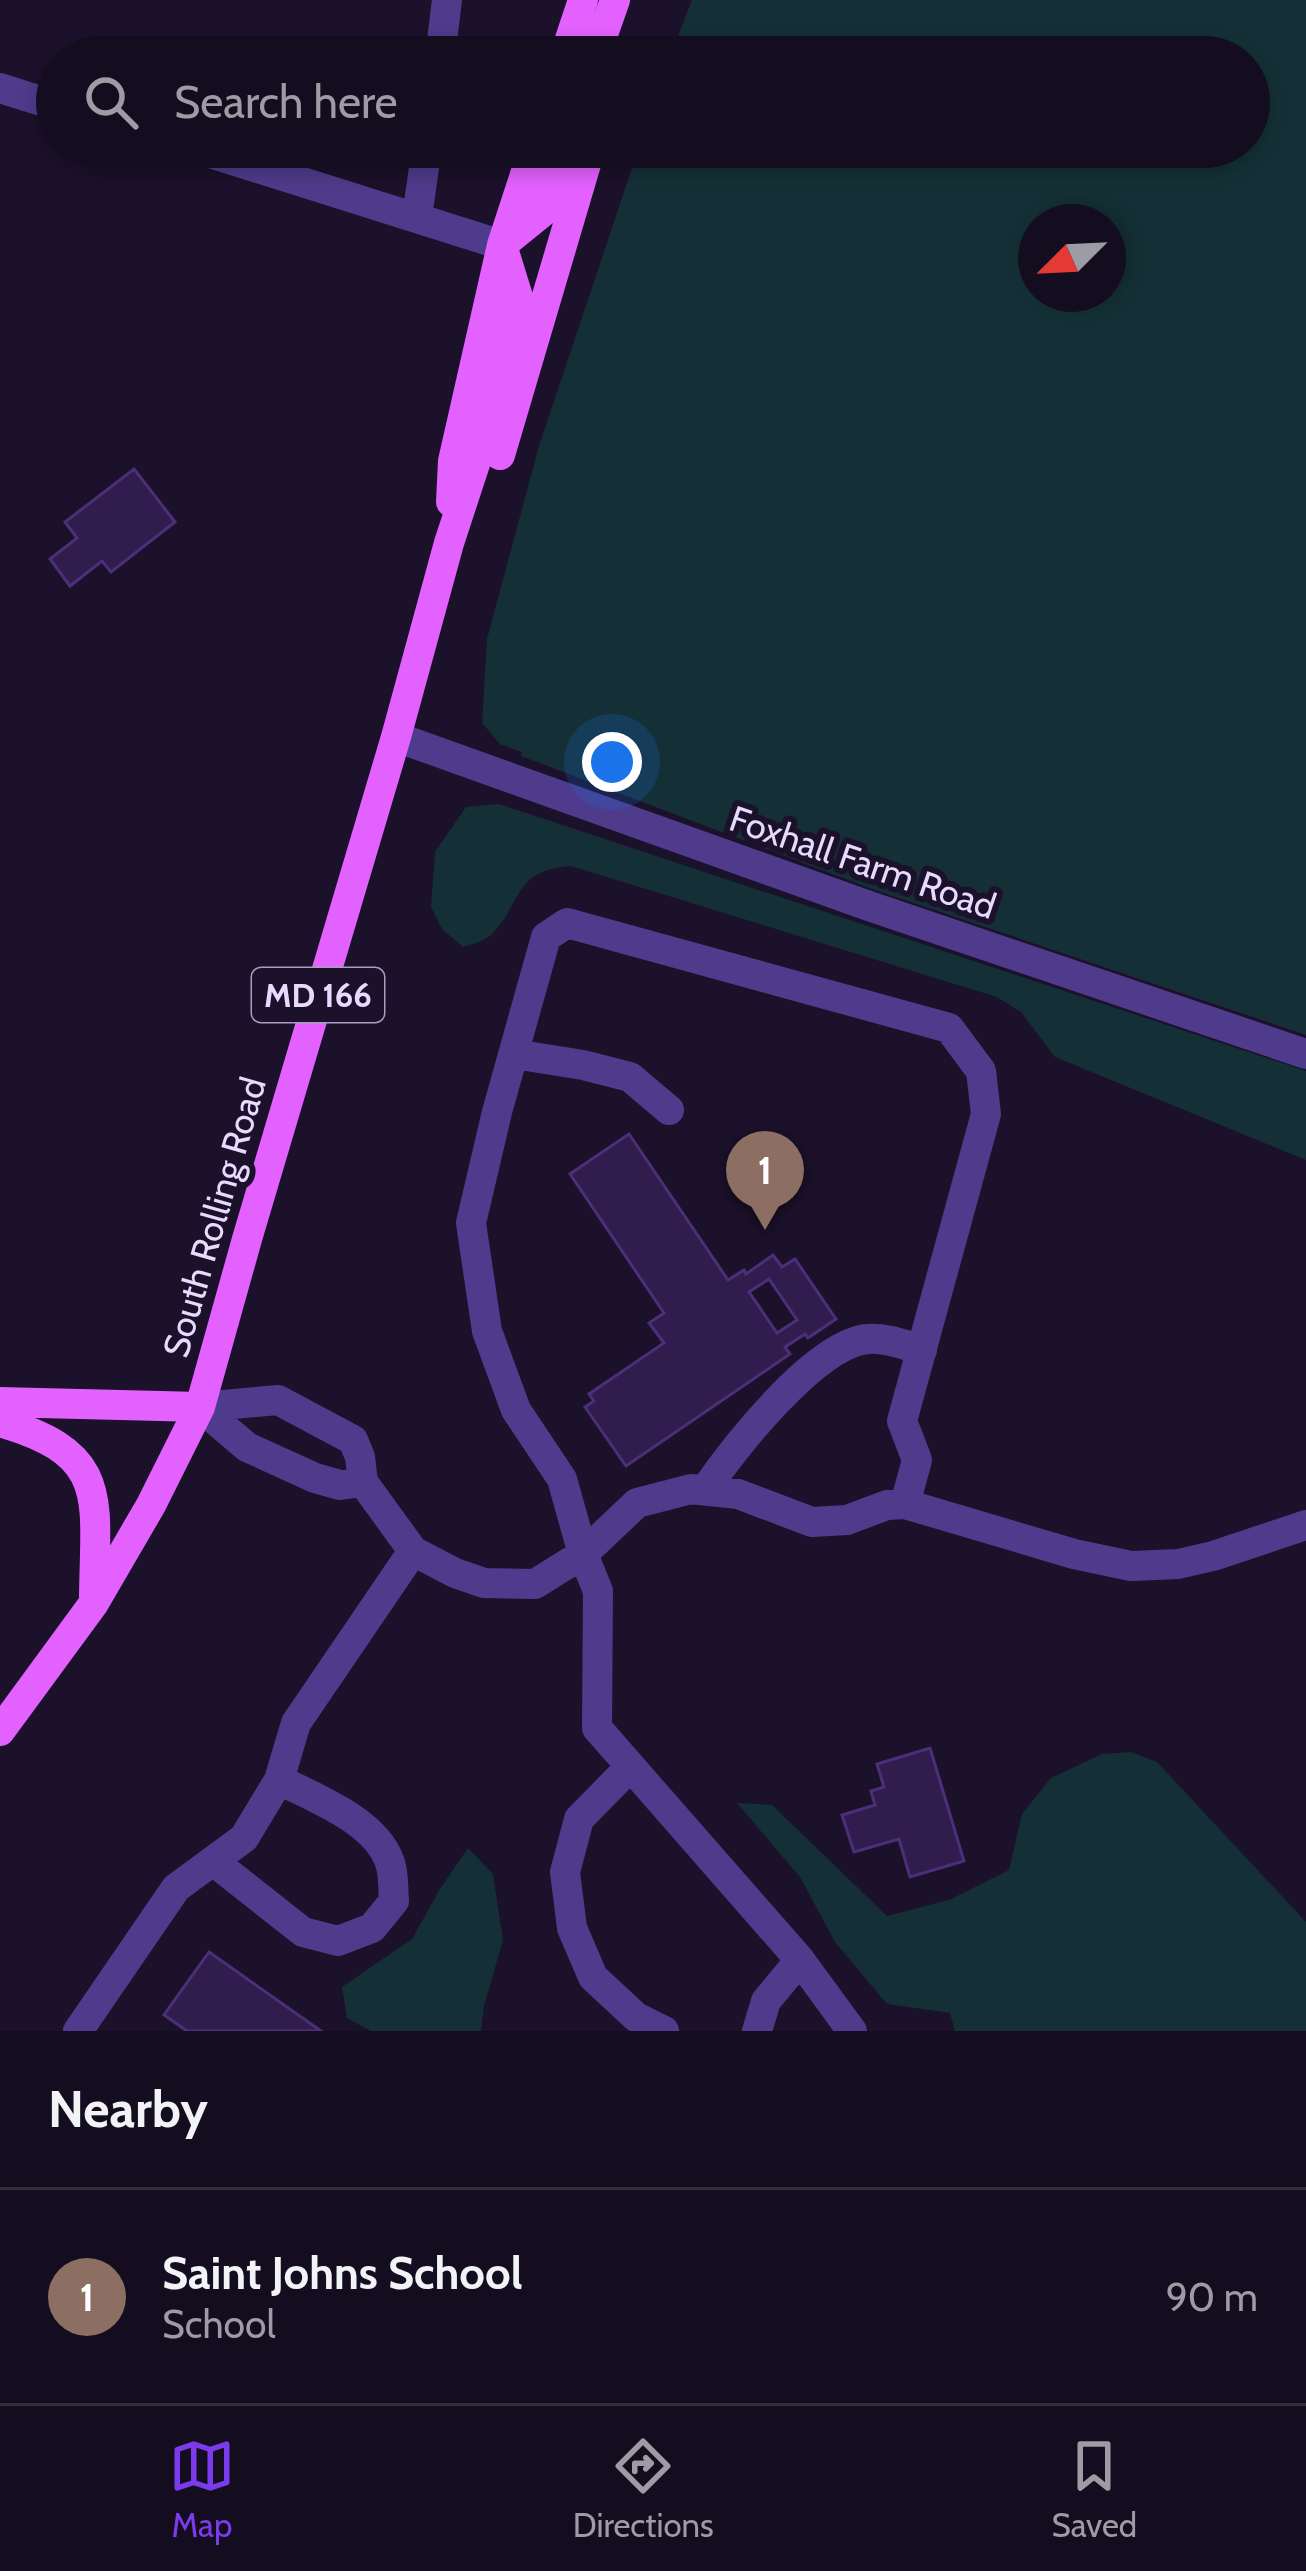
<!DOCTYPE html>
<html lang="en">
<head>
<meta charset="utf-8">
<style>
  body { margin:0; font-family:Cabin,sans-serif; background:#211b2d; color:#f1f3f6 }
  .compass { position:absolute; left:1018px; top:204px; width:108px; height:108px; border-radius:50%; background:#140d20; box-shadow:0 6px 18px #0003; rotate:246deg }
  .you { position:absolute; left:612px; top:762px; width:42px; height:42px; margin:-30px; border:9px solid #fff; border-radius:50%; background:#1a73e8; box-shadow:0 0 0 18px #1a73e833 }
  .badge { display:grid; place-items:center; width:78px; height:78px; border-radius:50%; background:#7c3aed; color:#fff; font-size:39px; font-weight:700 }
  .pin { position:absolute; translate:-50% -99px; filter:drop-shadow(0 3px 6px #0008) }
  .pin::after { content:''; position:absolute; top:63px; width:42px; height:36px; background:inherit; clip-path:polygon(0 0,100% 0,50% 100%) }
  .list { margin:0; padding:0; list-style:none }
  h2 { display:flex; justify-content:space-between; align-items:center; height:156px; margin:0; padding:0 48px; font-size:51px }
  h2 small { font-size:39px; font-weight:400; color:#9d9ca5 }
  .list li { display:grid; grid-template-columns:78px 1fr auto; gap:36px; align-items:center; box-sizing:border-box; height:216px; padding:0 48px; border-top:3px solid #332d3e }
  .list b { display:block; font-size:45px; white-space:nowrap }
  .list p { margin:0; font-size:39px; white-space:nowrap; color:#9d9ca5 }
  .list em { font-size:39px; font-style:normal; color:#9d9ca5 }
  .icon { flex:none; width:66px; height:66px; fill:none; stroke:currentColor; stroke-width:2; stroke-linecap:round; stroke-linejoin:round }
  .map { position:relative; flex:none; width:1306px; height:2031px; overflow:hidden }
  .search { position:absolute; background:#140d20; box-shadow:0 6px 18px #0003; left:36px; right:36px; top:36px; height:132px; display:flex; align-items:center; gap:30px; box-sizing:border-box; padding:0 42px; border-radius:66px; color:#9d9ca5; font-size:45px }
  .sheet { height:372px; background:#140d20 }
  nav { display:flex; justify-content:space-around; align-items:center; box-sizing:border-box; height:168px; border-top:3px solid #332d3e; background:#140d20; font-size:33px; color:#9d9ca5 }
  nav a { display:grid; justify-items:center; gap:6px }
  nav .on { color:#7c3aed }
  .map>svg:first-child { display:block }
</style>
</head>
<body>
<div class="map">
<svg width="1306" height="2031" viewBox="0 0 1306 2031">
  <rect width="100%" height="100%" fill="#1b112b"/>
  <path fill="#143036" fill-rule="evenodd" d="M692 0H1306V1035L875 890 521 756 522 752 500 744 482 723 487 639 539 446 639 147H1249V57H670ZM1036 222H1108V294H1036Z
    M499 804 1306 1071V1160L1055 1057 1021 1012 997 997 571 866C512 871 524 901 491 935 484 941 473 944 463 947L442 929 431 907 435 852 466 807Z
    M1131 1752 1157 1762 1306 1922V2031H955L950 2013 887 2004 835 1942 800 1877 737 1803 772 1805 887 1916 949 1900 1009 1870 1022 1814 1051 1778 1102 1754Z
    M468 1848 493 1874 503 1940 484 2006 481 2031H371L347 2018 342 1987 412 1939 440 1889Z"/>
  <path fill="#301d4d" stroke="#4c2e79" stroke-width="3" fill-rule="evenodd" d="M134 469 175 522 111 572 102 561 70 586 50 559 77 538 65 522Z
    M629 1134 728 1280 744 1270 746 1274 773 1255 782 1267 795 1259 836 1319 808 1338 805 1334 785 1347 790 1354 626 1466 585 1407 594 1401 589 1394 664 1343 649 1323 664 1313 570 1174ZM769 1279 797 1320 777 1333 749 1292Z
    M930 1748 964 1861 910 1877 899 1839 854 1852 842 1815 875 1805 871 1791 884 1787 877 1764Z
    M209 1952 321 2031H187L164 2015Z"/>
  <g fill="none" stroke-linecap="round" stroke-linejoin="round">
    <path stroke="#4e3b8b" stroke-width="30" d="M440 57 447 0
      M0 88 57 106
      M191 147 502 245
      M417 217 427 147
      M396 737 869 906 1306 1054
      M514 1054 583 1065 630 1077 669 1110
      M200 1407 278 1400 353 1440 360 1457 363 1482 413 1551 455 1573 484 1583 535 1584 583 1554 637 1503 691 1489 738 1494 812 1522 847 1520 887 1505 905 1504 1074 1554 1131 1566 1178 1564 1213 1556 1306 1525
      M200 1407 247 1447 315 1478 340 1485 363 1482
      M705 1490C734 1448 814 1345 867 1339 884 1337 905 1345 922 1350
      M630 1767 579 1819 565 1872 572 1928 593 1977 636 2017 664 2031
      M213 1861 303 1932 338 1941 372 1928 394 1901C393 1889 394 1874 390 1863 377 1822 316 1798 279 1780
      M78 2031 176 1888 244 1838 279 1780 296 1723 413 1551
      M757 2031 766 2001 800 1960
      M852 2031 800 1960 597 1728 598 1591 583 1554 562 1479 516 1410 487 1331 471 1223 497 1112 546 937 567 923 949 1028 981 1071 986 1114 902 1421 917 1460 905 1504"/>
    <path stroke="#e362ff" stroke-width="30" d="M564 57 583 0
      M595 57 615 0
      M502 245 545 210 564 147
      M500 455 591 147
      M451 502 453 461 502 245 534 147
      M0 1402 200 1407
      M0 1422C111 1454 95 1498 94 1597
      M0 1731 94 1603 151 1505 200 1407 247 1239 396 737 449 543 489 421 518 297 502 245"/>
  </g>
  <g text-anchor="middle" stroke-width="12" stroke-linejoin="round" paint-order="stroke">
    <rect fill="#1b112b" stroke="#a99ebf" stroke-width="3" x="252" y="968" width="132" height="54" rx="9"/>
    <g font-size="33" font-weight="bold" fill="#e6dbff">
      <text x="318" y="1007">MD 166</text>
    </g>
    <g font-size="36" fill="#e6dbff" stroke="#1b112b">
      <text transform="translate(863 862) rotate(19)" y="13">Foxhall Farm Road</text>
      <text transform="translate(214 1217) rotate(-74)" y="13">South Rolling Road</text>
    </g>
  </g>
</svg>
<svg class="compass" viewBox="-18 -18 36 36"><path d="M0-13l5 13h-10z" fill="#e53935"/><path d="M0 13l5-13h-10z" fill="#9d9ca5"/></svg>
<div class="you"></div>
<div class="pin badge" style="left:765px;top:1230px;background:#8d6e63">1</div>
<div class="search"><svg class="icon" aria-label="search" viewBox="0 0 24 24"><circle cx="10" cy="10" r="6"/><path d="M15 15l6 6"/></svg>Search here</div>
</div>
<section class="sheet">
<h2>Nearby<small></small></h2>
<ul class="list">
<li><span class="badge" style="background:#8d6e63">1</span><div><b>Saint Johns School</b><p>School</p></div><em>90 m</em></li>
</ul>
</section>
<nav>
<a class="on"><svg class="icon" aria-label="map" viewBox="0 0 24 24"><path d="M3 6l6-2 6 2 6-2v14l-6 2-6-2-6 2zM9 4v14M15 6v14"/></svg>Map</a>
<a><svg class="icon" aria-label="directions" viewBox="0 0 24 24"><path d="M12 3l9 9-9 9-9-9zM9 14v-3h6M13 9l2 2-2 2"/></svg>Directions</a>
<a><svg class="icon" aria-label="saved" viewBox="0 0 24 24"><path d="M7 4h10v16l-5-4-5 4z"/></svg>Saved</a>
</nav>
</body>
</html>
